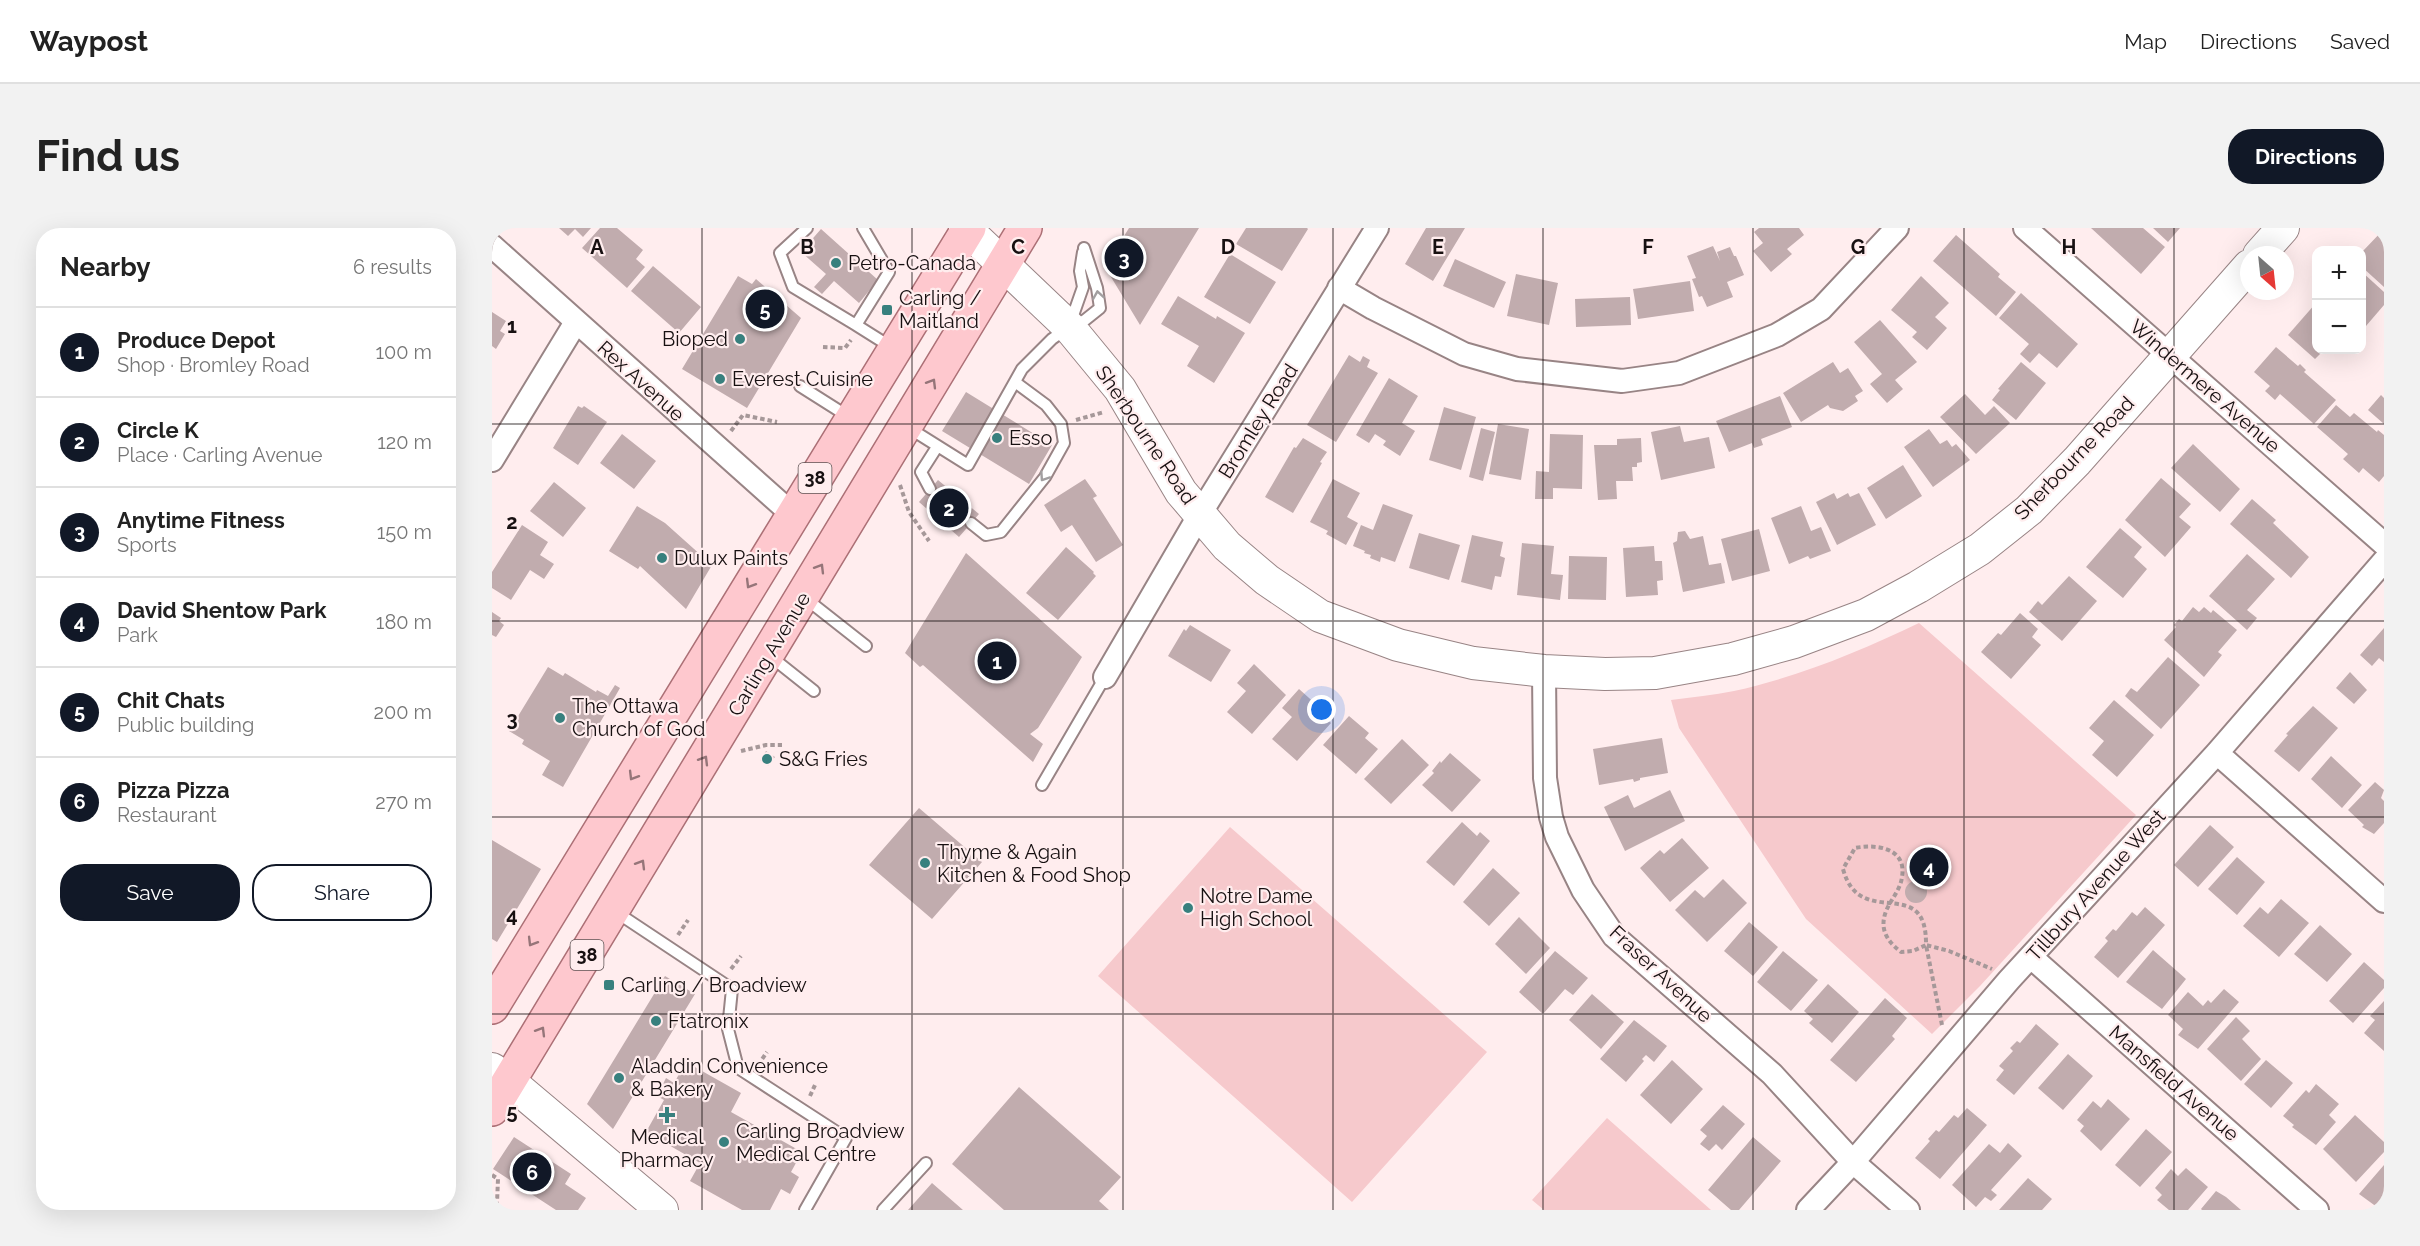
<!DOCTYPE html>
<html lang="en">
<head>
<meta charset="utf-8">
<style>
  body { margin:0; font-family:Raleway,sans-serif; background:#f2f2f2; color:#222 }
  .controls { position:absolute; right:18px; top:18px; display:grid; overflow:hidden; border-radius:12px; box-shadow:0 6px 24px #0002 }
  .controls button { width:54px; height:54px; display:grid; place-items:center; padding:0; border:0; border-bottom:2px solid #e0e0e0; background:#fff; color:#222; font:30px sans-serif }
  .compass { position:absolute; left:1748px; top:18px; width:54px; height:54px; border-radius:50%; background:#fff; box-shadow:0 6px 24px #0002; rotate:153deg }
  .you { position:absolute; left:830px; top:482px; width:21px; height:21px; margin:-15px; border:4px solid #fff; border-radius:50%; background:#1a73e8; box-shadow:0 0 0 9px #1a73e833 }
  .badge { display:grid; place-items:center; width:39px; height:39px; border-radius:50%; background:#111827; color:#fff; font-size:20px; font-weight:700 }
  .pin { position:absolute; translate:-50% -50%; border:3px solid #fff; box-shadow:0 2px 6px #0006 }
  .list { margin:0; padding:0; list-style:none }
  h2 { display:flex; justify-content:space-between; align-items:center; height:78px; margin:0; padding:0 24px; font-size:26px }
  h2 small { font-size:20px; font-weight:400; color:#767676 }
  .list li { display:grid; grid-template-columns:39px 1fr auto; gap:18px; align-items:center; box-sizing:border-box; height:90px; padding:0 24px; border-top:2px solid #e0e0e0 }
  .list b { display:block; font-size:22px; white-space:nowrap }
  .list p { margin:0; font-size:20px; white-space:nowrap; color:#767676 }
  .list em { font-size:20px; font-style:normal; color:#767676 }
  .actions { display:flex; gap:12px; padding:18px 24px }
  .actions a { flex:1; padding:14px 0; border:2px solid #111827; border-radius:24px; text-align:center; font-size:21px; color:#111827 }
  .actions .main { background:#111827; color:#fff }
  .map { position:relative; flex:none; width:1892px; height:982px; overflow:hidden; border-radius:24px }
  header { display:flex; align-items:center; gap:36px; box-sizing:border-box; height:84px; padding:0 30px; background:#fff; border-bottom:2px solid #e0e0e0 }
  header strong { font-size:28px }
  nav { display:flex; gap:33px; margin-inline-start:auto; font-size:21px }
  .intro { display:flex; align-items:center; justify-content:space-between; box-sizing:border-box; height:144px; padding:0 36px }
  h1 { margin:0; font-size:42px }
  .button { padding:15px 27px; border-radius:24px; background:#111827; color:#fff; font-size:21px; font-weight:700 }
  main { display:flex; gap:36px; padding:0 36px }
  aside { flex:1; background:#fff; border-radius:24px; box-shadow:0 6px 24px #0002 }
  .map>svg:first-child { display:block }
</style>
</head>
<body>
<header>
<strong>Waypost</strong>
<nav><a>Map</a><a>Directions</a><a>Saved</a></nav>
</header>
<div class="intro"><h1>Find us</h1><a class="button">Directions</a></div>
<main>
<aside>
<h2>Nearby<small>6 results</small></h2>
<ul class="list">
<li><span class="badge">1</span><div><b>Produce Depot</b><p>Shop · Bromley Road</p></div><em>100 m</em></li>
<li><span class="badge">2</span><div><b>Circle K</b><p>Place · Carling Avenue</p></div><em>120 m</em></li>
<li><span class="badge">3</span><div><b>Anytime Fitness</b><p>Sports</p></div><em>150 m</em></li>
<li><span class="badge">4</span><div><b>David Shentow Park</b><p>Park</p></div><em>180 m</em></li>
<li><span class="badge">5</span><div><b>Chit Chats</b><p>Public building</p></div><em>200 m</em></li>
<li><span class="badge">6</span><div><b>Pizza Pizza</b><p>Restaurant</p></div><em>270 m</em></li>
</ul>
<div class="actions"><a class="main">Save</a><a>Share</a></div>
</aside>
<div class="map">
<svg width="1892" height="982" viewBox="0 0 1892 982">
  <rect width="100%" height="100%" fill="#ffedee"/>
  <path fill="#f6c9cc" d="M1427 395 1644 587 1488 758 1440 806 1314 691 1187 500 1179 472C1200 469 1222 467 1242 463 1306 449 1369 423 1427 395Z
    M738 599 995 824 860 974 606 748Z
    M1115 890 1219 982H1052L1040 972Z"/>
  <path fill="#c1acae" d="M67 0H99L91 9 83 1 76 8Z
    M108 0H125L151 22 144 31 153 39 135 60 90 20Z
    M637 0H707L648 97 613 39Z
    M754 0H815L816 1 790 43 744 16Z
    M934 0H973L941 53 913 36Z
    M1267 0H1307L1312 7 1295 21 1300 26 1279 44 1261 23 1271 15 1262 4Z
    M1599 0H1651L1673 19 1649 46Z
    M1661 0H1688L1676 14Z
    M329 1 386 52 367 75 342 53 330 66 322 59 334 46 309 24Z
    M1892 1V59L1870 39V24Z
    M1464 7 1508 46 1506 49 1524 64 1504 88 1441 33Z
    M1221 18 1228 33 1225 24 1238 19 1242 28H1244L1252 47 1235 54 1241 69 1215 79 1210 68 1207 69 1200 51 1204 50 1195 28Z
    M738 26 784 54 758 96 712 69Z
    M963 31 1014 54 1002 80 951 58Z
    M161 38 209 79 187 105 139 63Z
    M1870 44 1892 64V77L1874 98 1870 94Z
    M1024 46 1066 55 1057 97 1015 88Z
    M246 48 260 56 264 51 309 90 255 180 190 141Z
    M1429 48 1457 75 1443 89 1455 100 1435 122 1420 109 1425 104 1399 82Z
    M1198 53 1202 83 1146 91 1141 61Z
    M1529 65 1586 116 1565 140 1547 125 1538 135 1528 126 1537 116 1507 90Z
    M686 68 724 91 725 88 753 105 722 155 695 138 707 118 669 96Z
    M1138 69 1139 97 1084 99 1083 71Z
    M1824 75V122H1832L1823 131 1796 107Z
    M0 84 14 93 8 103 13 106 4 121 0 118Z
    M1388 92 1425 134 1403 152 1411 161 1395 175 1378 156 1390 146 1362 114Z
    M1784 119 1806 138 1808 136 1814 142 1812 144 1844 172 1822 196 1788 166 1783 172 1773 163 1778 158 1762 144Z
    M857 127 868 134 871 128 878 132 875 139 886 145 844 214 815 197Z
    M1341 134 1348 145 1356 140 1371 163 1363 168 1366 173 1351 183 1338 180 1336 177 1309 194 1291 165Z
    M1529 134 1554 155 1524 192 1500 172 1508 162 1506 161Z
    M897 150 926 168 910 195 923 203 908 228 891 217 894 213 883 206 877 215 864 207Z
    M474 164 560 217 537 256 450 203Z
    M1473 166 1493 187 1502 178 1518 195 1484 226 1448 189Z
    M1889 167 1892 170V196L1876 182Z
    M1288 168 1300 199 1269 211 1271 217 1262 220 1260 215 1237 224 1224 193Z
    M1844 177 1858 189 1862 185 1885 204 1886 202 1892 207V248L1887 254 1871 240 1867 245 1851 231 1856 226 1825 199Z
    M86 178 90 180 92 178 115 194 86 237 61 220Z
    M952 179 984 189 969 242 937 232Z
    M1006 196 1037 201 1029 252 997 246Z
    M1188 198 1192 214 1217 209 1223 240 1169 252 1159 204Z
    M989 200 1003 204 991 253 977 249Z
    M1437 201 1448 216 1455 212 1460 219 1464 216 1478 232 1441 259 1412 219Z
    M130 206 164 233 142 261 108 235Z
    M1058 206 1091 207 1090 261 1061 260V271H1043L1044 243 1057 244Z
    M811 210 835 224 828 234 830 235 801 285 773 269 802 219 804 220Z
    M1149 210 1150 234 1145 235V239H1140L1141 253H1124L1125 271 1106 272 1102 217H1125V211Z
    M1701 216 1748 261 1728 284 1679 240Z
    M1411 237 1430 268 1394 291 1375 260Z
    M1669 250 1699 276 1687 289 1699 299 1673 329 1633 292Z
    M593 251 605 268 601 270 631 317 604 334 580 297 569 304 552 277Z
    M841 251 868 265 855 289 866 295 854 317 834 306 836 303 818 294Z
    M446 252 487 286 467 309 427 274Z
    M62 254 94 280 71 309 38 283Z
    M1342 265 1345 271 1356 265 1358 269 1367 265 1384 297 1345 317 1324 274Z
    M1760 271 1784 292 1781 295 1817 329 1799 350 1738 296Z
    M891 276 921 287 903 334 889 329 888 334 878 330 879 327 872 325 873 323 861 318 869 297 881 302Z
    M145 278 173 295 220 337 194 381 148 338 146 341 117 323Z
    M1309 278 1319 303 1329 299 1339 323 1318 331 1316 328 1297 336 1279 290Z
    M30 297 56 314 48 327 62 336 52 351 38 342 19 372 0 360V344Z
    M1628 300 1650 319 1642 329 1655 341 1631 370 1594 339Z
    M1267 301 1278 343 1240 353 1229 311Z
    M1193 303 1198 311 1211 308 1217 337 1229 335 1233 355 1191 364 1181 315 1185 313 1186 304Z
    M927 305 968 317 957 352 917 340Z
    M980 307 1011 314 1008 328 1013 330 1009 349 1003 348 1000 362 969 354Z
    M1030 315 1062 318 1059 346 1071 347 1068 372 1025 367Z
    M1162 318 1163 333H1170L1171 352 1165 353 1166 367 1134 369 1131 320Z
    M574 319 602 344 601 345 604 348 566 392 534 365Z
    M474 325 590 429 546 500 538 506 551 516 541 534 431 437 428 439 413 425Z
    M1755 326 1783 351 1755 382 1765 390 1755 402 1717 368Z
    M1077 328 1115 329 1114 372 1076 371Z
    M1577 348 1605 373 1570 413 1537 384 1546 373 1550 377Z
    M1701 379 1707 384 1712 379 1719 385 1721 382 1745 402 1726 424 1730 427 1712 449 1672 412 1684 399 1682 397 1687 391 1690 393Z
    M0 384 9 390 7 393 12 397 4 409 0 407Z
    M1528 385 1546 401 1540 409 1549 417 1519 451 1489 424 1506 405 1509 407Z
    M698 397 739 422 719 454 676 428 692 401 694 403Z
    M1892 400V434L1887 430 1880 438 1868 427Z
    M1676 429 1708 457 1669 501 1633 468 1639 460 1645 464Z
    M762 436 794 467 760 506 735 484 754 463 745 455Z
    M56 439 71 448 73 445 104 464 105 462 116 468 123 457 128 460 71 559 50 547 58 533 30 516 32 512 17 503Z
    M1858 444 1875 462 1862 476 1844 460Z
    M807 461 826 478 824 480 839 495 805 533 780 511 800 489 790 480Z
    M1622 472 1662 507 1625 549 1600 527 1612 513 1597 500Z
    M1821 478 1846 500 1807 544 1782 523 1796 507 1794 506Z
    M857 488 877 505 873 510 886 521 864 546 831 517Z
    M1170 510 1176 545 1148 550V552L1142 554 1141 551 1107 557 1101 521Z
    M910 511 937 537 899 576 872 551Z
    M274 523 283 529 276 538 268 532Z
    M958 525 989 552 960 584 930 557 942 545 940 543 948 533 949 535Z
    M1839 528 1870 557 1850 580 1819 551Z
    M1883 554 1892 562 1889 570 1892 573V595L1882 606 1870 599 1872 597 1856 582Z
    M1178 562 1193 593 1133 623 1112 579 1136 567 1142 580Z
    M427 580 490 634 440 691 377 637Z
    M970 594 985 608 988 604 998 613 962 658 934 634Z
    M1718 597 1742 619 1706 659 1682 637Z
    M1190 610 1217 640 1178 674 1148 640 1168 622 1172 626Z
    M0 612 49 641 5 714 0 711Z
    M1745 629 1773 654 1745 687 1716 661Z
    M1001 640 1028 665 997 698 971 674Z
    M1231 651 1255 675 1215 714 1183 682 1203 662 1212 670Z
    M1413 664a11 11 0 1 1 22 0a11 11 0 1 1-22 0Z
    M1789 671 1817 695 1787 729 1751 698 1768 679 1776 686Z
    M1653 679 1673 697 1626 750 1602 729 1616 713 1613 710 1621 701 1624 703 1640 684 1645 688Z
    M1027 689 1058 720 1034 746 1003 716Z
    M1257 694 1286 719 1261 748 1232 723Z
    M1828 697 1860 726 1835 754 1802 726Z
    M1661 722 1694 751 1670 781 1634 754Z
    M1063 723 1096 750 1081 767 1073 761 1051 786 1027 764Z
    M1291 723 1326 752 1299 783 1265 754Z
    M1872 734 1892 752V760L1861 795 1837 773Z
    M173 748 203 766 121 901 95 876Z
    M1336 756 1367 784 1340 815 1317 795 1321 791 1312 783Z
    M1732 761 1747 774 1706 821 1686 807 1691 801 1676 787 1696 764 1711 778 1716 772 1719 775Z
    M1100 766 1132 794 1109 821 1077 792Z
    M1393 770 1415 790 1400 808 1403 811 1364 854 1338 832Z
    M1892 773V823L1872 805 1883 792 1878 788Z
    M1744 789 1758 803 1750 811 1769 831 1749 853 1715 821Z
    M1142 792 1175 818 1162 834 1154 827 1150 831 1152 833 1134 854 1108 831Z
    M1544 796 1567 816 1522 867 1504 852 1512 842 1507 838 1521 823 1518 820 1525 813 1528 815Z
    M1576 826 1601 848 1571 882 1546 860Z
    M1180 832 1211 861 1179 896 1148 867Z
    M1774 832 1801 855 1779 880 1752 856Z
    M194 834 249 865 239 884 310 924 299 944 307 949 298 966 289 961 278 982H250L198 953 208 935 154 904 172 872 165 868 174 850 182 855Z
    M1824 856 1847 876 1837 887 1844 894 1824 917 1800 899 1802 897 1791 888 1814 862 1817 865Z
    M527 859 629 949 607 973 617 982H512L460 936Z
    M1616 871 1638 891 1609 923 1588 903 1592 898 1585 892 1601 873 1609 880Z
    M1231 877 1253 896 1230 922 1224 916 1217 923 1208 916 1215 908 1208 902Z
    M1475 880 1495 897 1448 951 1423 930 1438 913 1436 911 1444 902 1447 904 1462 887 1466 890Z
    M1863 887 1892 914V924L1864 954 1831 921Z
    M1654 901 1680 924 1648 959 1623 937Z
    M22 909 79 946 73 956 94 970 86 982H64L1 941Z
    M1261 909 1289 933 1247 982H1239L1216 962Z
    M1516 915 1530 928 1499 962 1505 967 1499 973 1493 969 1484 979 1460 957 1497 916 1508 925Z
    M1892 937V982H1889L1867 966Z
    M1694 940 1716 959 1696 982H1677L1665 972 1670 967 1663 960 1679 941 1686 948Z
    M1536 950 1560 971 1550 982H1507Z
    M440 955 471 982H416Z
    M1724 963 1734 969 1749 982H1710L1709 981Z"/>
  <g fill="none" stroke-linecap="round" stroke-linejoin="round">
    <g stroke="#988485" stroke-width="14">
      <path id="lane" d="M315 0 288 25 301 59 364 97
        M371 0 397 44 364 97 399 119
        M578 96 591 59 588 43 591 24
        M308 158 357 189
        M417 200 476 237 530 141 560 111 577 99 593 92 608 80 605 60 592 20
        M438 261 429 244 445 219
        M479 295 494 307 509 304 553 249 572 215 569 196 554 177 523 154
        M313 370 374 418
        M278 428 322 463
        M550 557 613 449
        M124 684 240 761 236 801 246 840 354 910 313 982
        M391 982 434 935"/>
    </g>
    <g stroke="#988485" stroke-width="26">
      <path id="street" d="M1533 0 1892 316
        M0 18 300 286
        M847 60 881 80 972 126 1025 141 1130 153 1187 145 1285 107 1329 81 1405 0
        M0 232 84 94
        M1052 443 1053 550 1059 589 1065 609 1091 662 1122 708 1280 846 1361 934 1416 982
        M613 449 708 286 885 0
        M1725 525 1892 673
        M1539 729 1825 982
        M1316 982 1361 934 1517 752 1725 525 1892 333"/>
    </g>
    <g stroke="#988485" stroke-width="34">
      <path id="secondary" d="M473 0 577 99 628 161 689 264 735 318 775 352 828 388 906 417 981 435 1052 443 1113 446 1163 445 1241 431 1302 414 1374 387 1426 359 1488 321 1537 282 1585 233 1757 38
        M1767 27 1791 0
        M0 841 17 853 170 982"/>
    </g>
    <g stroke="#ac7076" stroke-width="36">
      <path id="primary" d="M0 779 477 0
        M0 881 533 0"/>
    </g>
    <path stroke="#a69899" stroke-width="4" stroke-dasharray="4.5 3" stroke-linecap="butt" d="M331 119 353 120 359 112
      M584 192 612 184
      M239 203 251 187 285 194
      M408 257 417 284 437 313
      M249 523 274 517H290
      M1398 675C1403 667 1409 658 1410 649 1415 619 1383 616 1363 620L1351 641C1368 704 1435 644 1434 717L1421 723 1409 724C1391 710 1386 696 1398 675
      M186 707 196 692
      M239 741 249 728
      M1450 797 1434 717 1457 723 1500 741
      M266 837 275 824
      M318 868 323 857
      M0 947 6 951 5 975"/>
    <use href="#lane" stroke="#fff" stroke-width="10"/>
    <use href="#street" stroke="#fff" stroke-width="22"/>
    <use href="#secondary" stroke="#fff" stroke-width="32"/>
    <use href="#primary" stroke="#fec8ce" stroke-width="33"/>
  </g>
  <defs><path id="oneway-chevron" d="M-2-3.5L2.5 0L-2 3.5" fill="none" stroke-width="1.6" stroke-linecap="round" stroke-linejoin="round" transform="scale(1.5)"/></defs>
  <g stroke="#a29fa0">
    <use href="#oneway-chevron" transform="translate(606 67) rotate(-99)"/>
    <use href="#oneway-chevron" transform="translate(552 249) rotate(124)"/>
  </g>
  <g stroke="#967579">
    <use href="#oneway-chevron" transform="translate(440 155) rotate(-59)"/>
    <use href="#oneway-chevron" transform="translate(328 340) rotate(-59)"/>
    <use href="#oneway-chevron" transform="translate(258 356) rotate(121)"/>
    <use href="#oneway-chevron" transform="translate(212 532) rotate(-59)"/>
    <use href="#oneway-chevron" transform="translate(141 548) rotate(121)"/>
    <use href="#oneway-chevron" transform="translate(149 636) rotate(-59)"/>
    <use href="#oneway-chevron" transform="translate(40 714) rotate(121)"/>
    <use href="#oneway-chevron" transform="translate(49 803) rotate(-59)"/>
  </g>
  <path fill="none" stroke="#171011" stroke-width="1.5" stroke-opacity="0.55" d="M210 0V982M420 0V982M631 0V982M841 0V982M1051 0V982M1261 0V982M1472 0V982M1682 0V982M0 196H1892M0 393H1892M0 589H1892M0 786H1892"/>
  <g fill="#38807e" stroke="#ffedee" stroke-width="2">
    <circle cx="344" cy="35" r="6"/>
    <rect x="389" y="76" width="12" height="12" rx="3"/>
    <circle cx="248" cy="111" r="6"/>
    <circle cx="228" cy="151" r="6"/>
    <circle cx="505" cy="210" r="6"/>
    <circle cx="170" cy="330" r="6"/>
    <circle cx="68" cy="490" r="6"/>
    <circle cx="275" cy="531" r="6"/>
    <circle cx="433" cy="635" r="6"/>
    <circle cx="696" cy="680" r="6"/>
    <rect x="111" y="751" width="12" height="12" rx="3"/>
    <circle cx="164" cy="793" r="6"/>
    <circle cx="127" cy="850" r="6"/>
    <path d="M172 878h6v6h6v6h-6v6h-6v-6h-6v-6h6z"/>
    <circle cx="232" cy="914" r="6"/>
  </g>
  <g text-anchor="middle" stroke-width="4.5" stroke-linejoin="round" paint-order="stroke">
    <g fill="#ffedee" stroke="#5d5253" stroke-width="1.5">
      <rect x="306.5" y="235" width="33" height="30" rx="4.5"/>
      <rect x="78.5" y="712" width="33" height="30" rx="4.5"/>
    </g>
    <g font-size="18" font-weight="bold" fill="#171011">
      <text x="323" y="256">38</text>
      <text x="95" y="733">38</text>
    </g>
    <g font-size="20" fill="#171011" stroke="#ffedee" text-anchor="start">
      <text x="356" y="42">Petro-Canada</text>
      <text x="407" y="77">Carling /<tspan x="407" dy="23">Maitland</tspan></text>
      <text x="236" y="118" text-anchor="end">Bioped</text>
      <text x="240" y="158">Everest Cuisine</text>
      <text x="517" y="217">Esso</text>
      <text x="182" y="337">Dulux Paints</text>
      <text x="80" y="485">The Ottawa<tspan x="80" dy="23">Church of God</tspan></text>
      <text x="287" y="538">S&amp;G Fries</text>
      <text x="445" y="631">Thyme &amp; Again<tspan x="445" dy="23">Kitchen &amp; Food Shop</tspan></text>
      <text x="708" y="675">Notre Dame<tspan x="708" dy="23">High School</tspan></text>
      <text x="129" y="764">Carling / Broadview</text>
      <text x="176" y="800">Ftatronix</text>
      <text x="139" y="845">Aladdin Convenience<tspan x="139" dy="23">&amp; Bakery</tspan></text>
      <text x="244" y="910">Carling Broadview<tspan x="244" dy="23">Medical Centre</tspan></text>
      <text x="175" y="916" text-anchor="middle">Medical<tspan x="175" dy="23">Pharmacy</tspan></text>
    </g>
    <g font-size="20" fill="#171011" stroke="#ffedee">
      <text transform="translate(149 153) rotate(42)" y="7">Rex Avenue</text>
      <text transform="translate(1713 158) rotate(41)" y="7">Windermere Avenue</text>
      <text transform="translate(766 193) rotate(-58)" y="7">Bromley Road</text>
      <text transform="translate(654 207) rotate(56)" y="7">Sherbourne Road</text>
      <text transform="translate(1582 230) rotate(-46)" y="7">Sherbourne Road</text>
      <text transform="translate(277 426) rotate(-59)" y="7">Carling Avenue</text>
      <text transform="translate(1604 657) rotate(-48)" y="7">Tillbury Avenue West</text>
      <text transform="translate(1169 746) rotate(43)" y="7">Fraser Avenue</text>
      <text transform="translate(1682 855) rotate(41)" y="7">Mansfield Avenue</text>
    </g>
  </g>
  <g font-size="20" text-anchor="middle" font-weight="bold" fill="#171011" stroke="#ffedee" stroke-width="4.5" stroke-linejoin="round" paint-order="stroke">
    <text x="105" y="26">A</text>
    <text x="315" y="26">B</text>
    <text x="526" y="26">C</text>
    <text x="736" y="26">D</text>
    <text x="946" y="26">E</text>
    <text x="1156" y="26">F</text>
    <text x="1366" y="26">G</text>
    <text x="1577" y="26">H</text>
    <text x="20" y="105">1</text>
    <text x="20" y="301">2</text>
    <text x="20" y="498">3</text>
    <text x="20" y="694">4</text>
    <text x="20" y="891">5</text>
  </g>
</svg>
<div class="controls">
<button>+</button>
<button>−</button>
</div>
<svg class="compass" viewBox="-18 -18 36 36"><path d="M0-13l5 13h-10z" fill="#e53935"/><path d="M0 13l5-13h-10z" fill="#767676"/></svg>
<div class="you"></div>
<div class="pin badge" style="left:505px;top:433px">1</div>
<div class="pin badge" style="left:457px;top:280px">2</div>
<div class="pin badge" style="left:632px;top:30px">3</div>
<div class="pin badge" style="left:1437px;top:639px">4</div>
<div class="pin badge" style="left:273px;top:81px">5</div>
<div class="pin badge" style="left:40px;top:944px">6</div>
</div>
</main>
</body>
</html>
